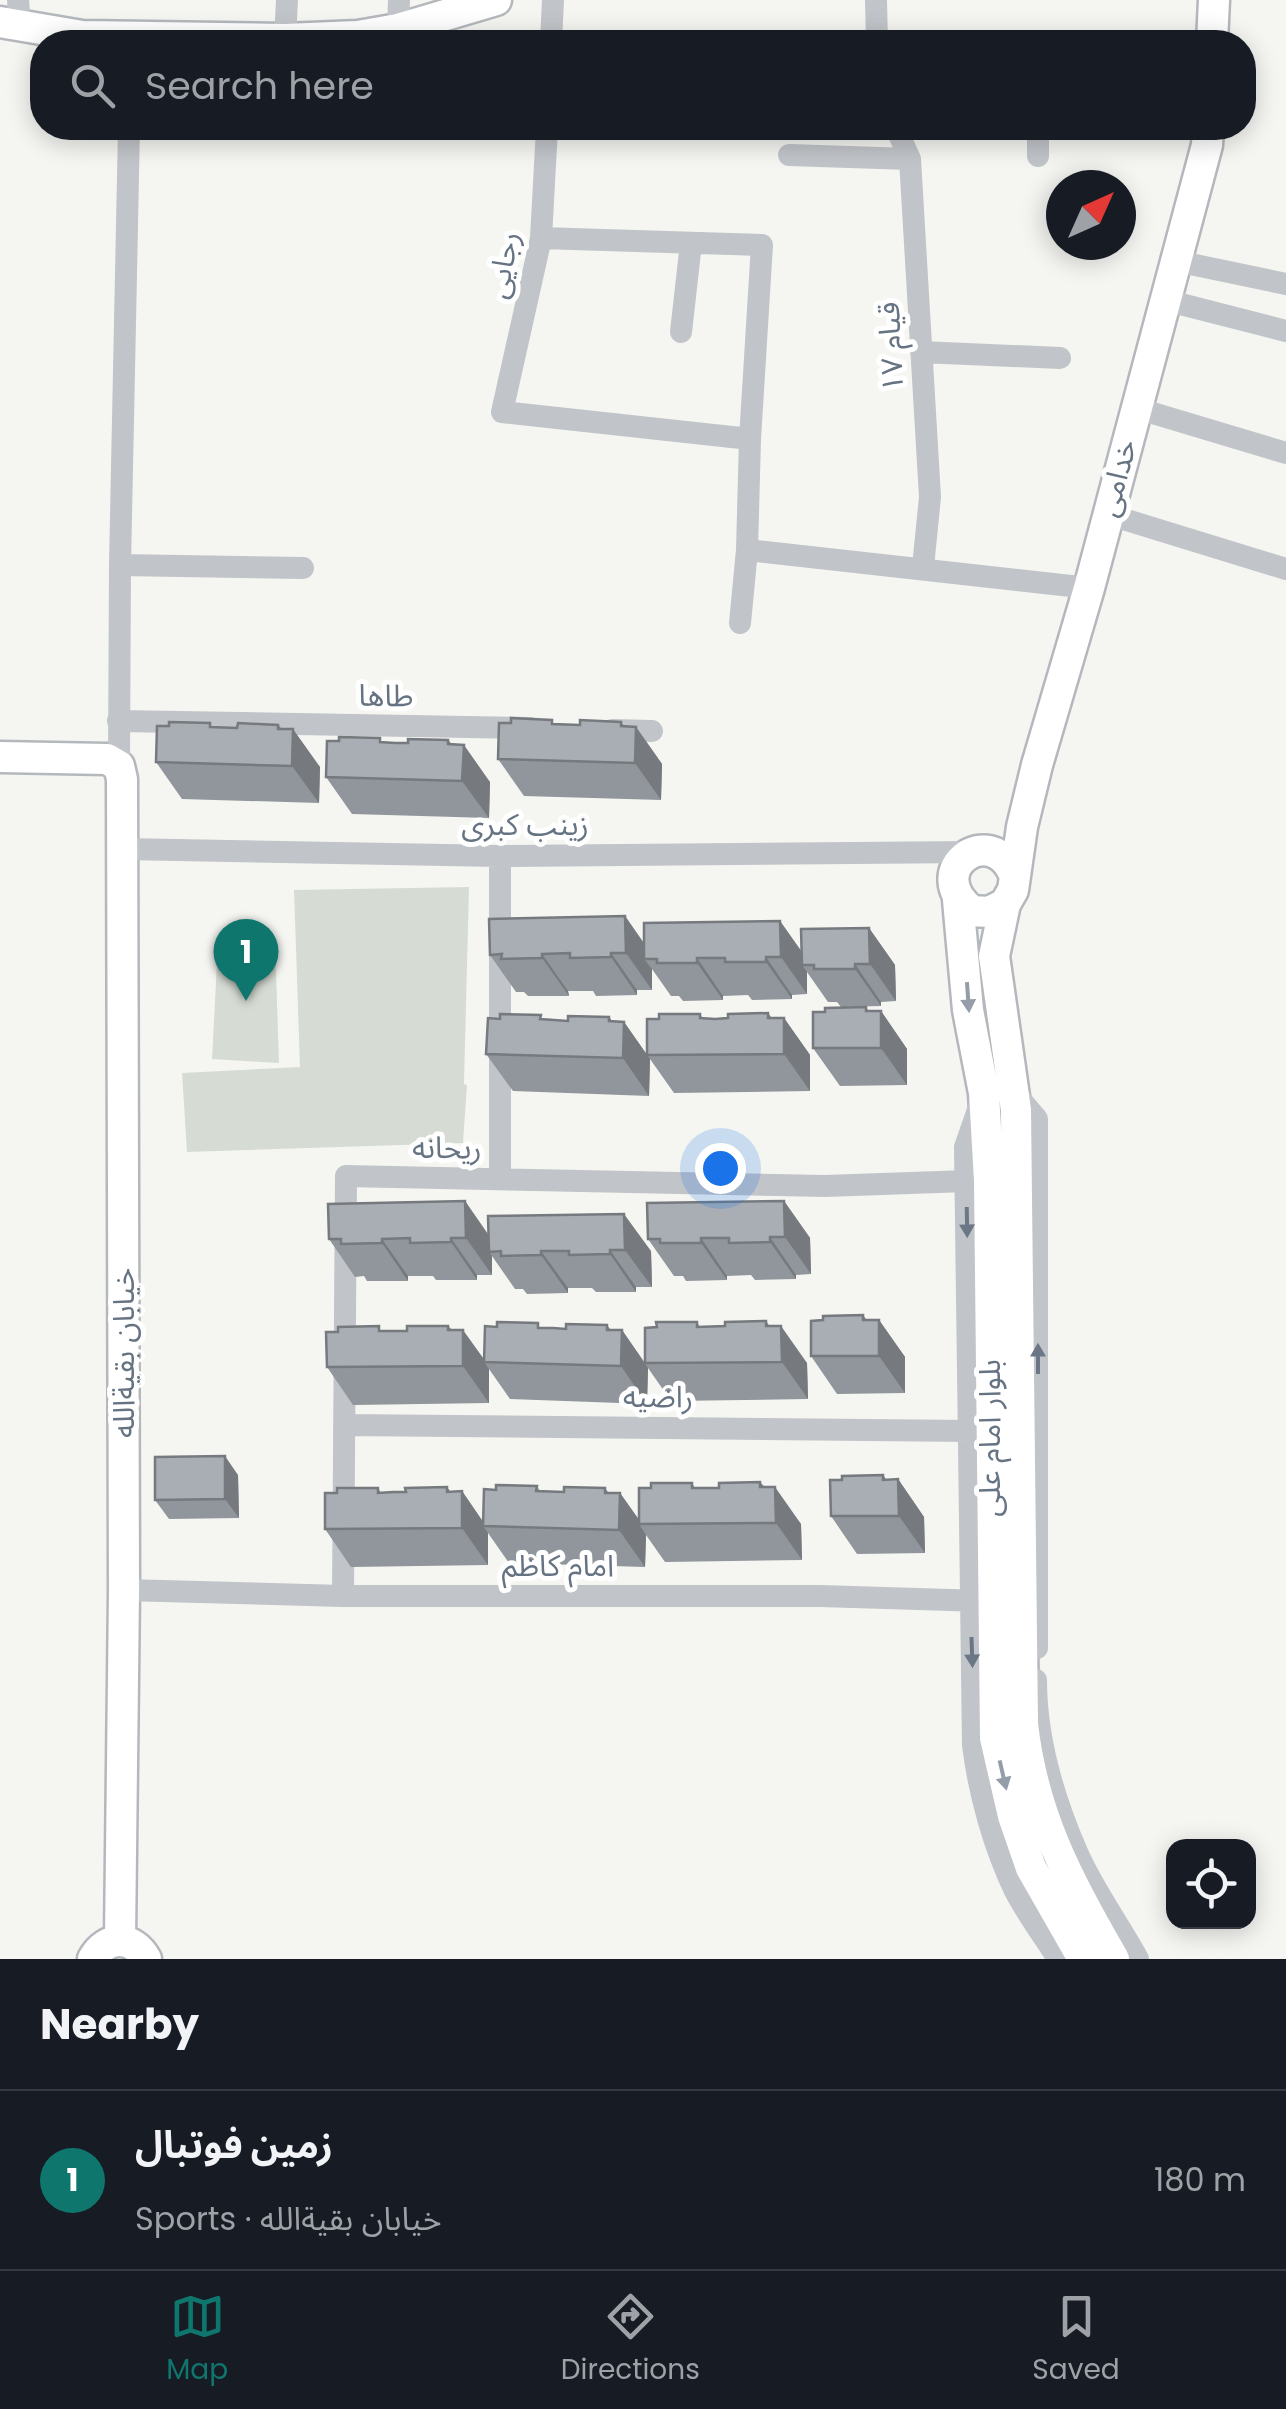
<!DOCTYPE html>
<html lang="en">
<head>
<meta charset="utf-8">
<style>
  body { margin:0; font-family:Poppins,"Noto Sans Arabic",sans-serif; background:#20242c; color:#f1f3f6 }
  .controls { position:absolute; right:30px; bottom:30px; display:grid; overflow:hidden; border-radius:20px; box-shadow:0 5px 25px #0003 }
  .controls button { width:90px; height:90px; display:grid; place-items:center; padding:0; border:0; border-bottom:2px solid #363941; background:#171b24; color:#f1f3f6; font:50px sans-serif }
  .compass { position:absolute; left:1046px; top:170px; width:90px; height:90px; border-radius:50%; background:#171b24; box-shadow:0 5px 25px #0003; rotate:45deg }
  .you { position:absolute; left:720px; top:1168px; width:35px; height:35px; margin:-25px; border:8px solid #fff; border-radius:50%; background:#1a73e8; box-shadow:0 0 0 15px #1a73e833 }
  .badge { display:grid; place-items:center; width:65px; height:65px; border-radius:50%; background:#0f766e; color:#fff; font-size:32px; font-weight:700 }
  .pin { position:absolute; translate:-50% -82px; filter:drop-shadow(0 2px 5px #0008) }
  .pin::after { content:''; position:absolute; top:52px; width:35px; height:30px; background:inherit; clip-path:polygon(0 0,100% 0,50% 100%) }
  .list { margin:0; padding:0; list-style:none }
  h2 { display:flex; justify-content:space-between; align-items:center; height:130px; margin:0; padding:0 40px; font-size:42px }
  h2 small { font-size:32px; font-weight:400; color:#9ea1a6 }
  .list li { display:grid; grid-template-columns:65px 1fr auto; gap:30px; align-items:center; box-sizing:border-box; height:180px; padding:0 40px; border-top:2px solid #363941 }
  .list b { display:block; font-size:38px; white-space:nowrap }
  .list p { margin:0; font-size:32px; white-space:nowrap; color:#9ea1a6 }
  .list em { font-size:32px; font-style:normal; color:#9ea1a6 }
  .icon { flex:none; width:55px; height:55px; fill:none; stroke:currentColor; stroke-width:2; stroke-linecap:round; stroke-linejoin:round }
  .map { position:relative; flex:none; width:1286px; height:1959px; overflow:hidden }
  .search { position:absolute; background:#171b24; box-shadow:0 5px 25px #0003; left:30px; right:30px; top:30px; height:110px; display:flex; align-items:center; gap:25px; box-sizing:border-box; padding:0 35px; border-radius:40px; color:#9ea1a6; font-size:38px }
  .sheet { height:310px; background:#171b24 }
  nav { display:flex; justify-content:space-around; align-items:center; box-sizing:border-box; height:140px; border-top:2px solid #363941; background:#171b24; font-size:28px; color:#9ea1a6 }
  nav a { display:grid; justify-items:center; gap:5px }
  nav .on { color:#0f766e }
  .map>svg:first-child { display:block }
</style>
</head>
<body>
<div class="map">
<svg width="1286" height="1959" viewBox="0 0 1286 1959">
  <rect width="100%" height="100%" fill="#f5f6f2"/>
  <path fill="#d6dcd4" d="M469 887 464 1084 467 1085 463 1143 187 1152 182 1073 300 1067 294 890Z
    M275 942 279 1063 212 1059 218 943Z"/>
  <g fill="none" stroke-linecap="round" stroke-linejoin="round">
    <g stroke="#b4b8bc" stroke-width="35">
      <path id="secondary" d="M0 22 82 36 285 39 358 36 398 29 496 0
        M1212 42 1214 0
        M0 757 107 759 119 766 122 779 124 1590 120 1940
        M1014 874C991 820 920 870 972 911L989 912 1005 904 1013 890 1022 827 1037 765 1089 588 1207 145 1208 128
        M958 900 968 1010 984 1093 989 1181 995 1738 1013 1816 1031 1868 1083 1959
        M1005 904 994 956 1016 1110 1023 1724C1033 1814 1069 1882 1114 1959
        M93 1959C106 1935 133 1935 146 1959"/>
    </g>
    <path stroke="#c1c4c8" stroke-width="22" d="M18 0 20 27
      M876 0 877 42
      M398 29 399 0
      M285 39 287 0
      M551 42 553 0
      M547 128 541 238 502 412 750 439 747 550 740 623
      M896 128 910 159 930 497 923 567
      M1038 128V156
      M789 155 910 159
      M541 238 762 245 750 439
      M1176 261 1286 284
      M1165 300 1286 331
      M681 332 691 243
      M921 352 1060 358
      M1136 408 1286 453
      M1107 514 1286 569
      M747 550 1089 588
      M120 565 129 128
      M118 721 530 728
      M612 730 652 731
      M119 766 120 565 303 568
      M123 849 500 856 972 852
      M500 856V1179
      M1014 1092 1037 1119V1648
      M981 1101 965 1147 973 1745C979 1794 994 1847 1015 1891 1027 1914 1044 1937 1058 1959
      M344 1425 971 1431
      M124 1590 343 1596H820L983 1601
      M343 1596 346 1176 825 1186 967 1181
      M1036 1680C1036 1738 1054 1799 1077 1852 1093 1889 1119 1924 1138 1959"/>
    <use href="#secondary" stroke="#fff" stroke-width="30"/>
  </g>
  <path fill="#90969b" d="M621 722 624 726 636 727 662 764 661 800 524 796 498 759 555 724 580 725Z
    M278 725 320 767 319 803 182 799 156 762 213 727 237 728Z
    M448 740 490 782 489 818 352 814 326 777 383 742 408 743Z
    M625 916 644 943 780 921 802 952 869 928 895 965 896 1001 881 1002V1006L841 1007 837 1002H828L807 972V994L792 995V999L752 1000 748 995 723 996V1000L683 1001 679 996H671L652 969V990H637V995L596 996 593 991H568L569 996H528L524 992H516L490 955Z
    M869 1011H881L907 1049V1085L840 1086 813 1048Z
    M700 1014 703 1018H784L810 1055V1091L674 1093 650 1059 649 1096 513 1091 486 1054 544 1020 568 1021 609 1017 612 1021 624 1022 647 1055 659 1019Z
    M465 1201 488 1234 651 1251 652 1287H636V1292H596L592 1288H568V1293L527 1294 523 1289H515L492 1256V1275H477V1280H436L433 1276H408V1281H367L364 1276 355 1277 329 1239Z
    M784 1201 810 1238 811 1274 796 1275V1279L755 1280 751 1275 727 1276V1280L686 1281 683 1276H674L648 1239Z
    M866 1320H879L905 1357V1393L837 1394 811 1356Z
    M697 1322 700 1327 769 1326 807 1363 808 1399 671 1401 648 1368 647 1404 510 1399 489 1369V1403L353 1405 327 1367 382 1331H407L448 1326 484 1360 497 1327 622 1330 645 1363 657 1327Z
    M238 1475 239 1518 169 1519 155 1500Z
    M883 1475 886 1480 898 1479 924 1517 925 1553 857 1554 831 1516 842 1480Z
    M760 1482 801 1524 802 1560 665 1562 646 1535 645 1567 509 1563 488 1533V1565L351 1567 325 1529 337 1493 378 1488 381 1493 406 1492 447 1487 450 1492 462 1491 483 1522 496 1490 537 1486 540 1491 620 1493 639 1520 651 1488 692 1483 695 1488H719Z"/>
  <path fill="#767a7e" d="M621 722 635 742 636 727 662 764 661 800 635 763 621 726Z
    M278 725 293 745V729L320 767 319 803 292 766 278 729Z
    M448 740 463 761 464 745 490 782 489 818 462 781 448 744Z
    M625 916 651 954 644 959 652 969V990L626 953Z
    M780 921 806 958 802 965 807 972V994L781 957Z
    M869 928 895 965 896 1001 870 964Z
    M611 953 637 990V995L611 957Z
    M542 954 568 991 569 996 542 958Z
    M766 957 792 995V999L766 962Z
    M697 958 723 996V1000L697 963Z
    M855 964 881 1002V1006L855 969Z
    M866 1007 881 1029V1011L907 1049V1085L881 1048 866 1011Z
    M768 1013 784 1035V1018L810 1055V1091L784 1054 768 1018Z
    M609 1017 624 1038V1022L650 1059 649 1096 623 1058 609 1021Z
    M465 1201 491 1239 489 1252 492 1256V1275L466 1238Z
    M784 1201 810 1238 811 1274 785 1237Z
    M624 1214 651 1251 652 1287 625 1250Z
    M770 1237 796 1275V1279L770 1242Z
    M451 1238 477 1275V1280L451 1242Z
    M701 1238 727 1276V1280L701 1243Z
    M382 1239 408 1276V1281L382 1243Z
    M610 1250 636 1287V1292L610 1254Z
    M541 1251 568 1288V1293L541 1255Z
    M863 1315 879 1337V1320L905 1357V1393L879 1356 863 1320Z
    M766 1321 781 1343V1326L807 1363 808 1399 782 1362 766 1326Z
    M607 1325 622 1346V1330L648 1368 647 1404 621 1366 607 1330Z
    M448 1326 463 1347V1330L486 1362H484L489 1369V1403L463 1366 448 1330Z
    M225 1456 238 1475 239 1518 225 1499Z
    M883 1475 898 1497V1479L924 1517 925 1553 899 1516 883 1480Z
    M760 1482 775 1504V1487L801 1524 802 1560 776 1523 760 1487Z
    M447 1487 462 1509V1491L486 1526H483L488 1533V1565L462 1528 447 1492Z
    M605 1488 620 1509V1493L642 1524H639L646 1535 645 1567 619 1530 605 1493Z"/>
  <path fill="#a8aeb4" stroke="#767a7e" stroke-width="2.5" d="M511 718 552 720V724L580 725V720L621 722V726L636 727 635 763 498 759 499 723H511Z
    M169 722 210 723V727L237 728 238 723 278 725V729H293L292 766 156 762 157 726H169Z
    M339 737 380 738V742L395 743H408V739L448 740V744L464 745 462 781 326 777 327 741H339Z
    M625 916 626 953H611V957L570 958V953L542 954V958L501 959 502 954 490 955 489 919Z
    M780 921 781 957H766V962H725V958H697V963H657V959H644V923Z
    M869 928 870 964H855V969H814V965H802L801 929Z
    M866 1007V1011H881V1048H813V1012H825V1008Z
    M768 1013V1018H784V1054L647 1055V1019H659V1014H700V1018L715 1019 728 1018V1014Z
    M500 1014 541 1015 540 1019 568 1021V1016L609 1017V1021L624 1022 623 1058 486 1054 488 1018 500 1019Z
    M465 1201 466 1238H451V1242L410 1243V1238L382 1239V1243L341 1244V1239H329L328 1204Z
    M784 1201 785 1237H770V1242L729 1243V1238H701V1243H660V1239H648L647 1203Z
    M624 1214 625 1250H610V1254L569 1255V1251H541V1255L501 1256V1251L489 1252 488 1216Z
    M863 1315V1320H879V1356H811V1321L823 1320V1316Z
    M766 1321V1326H781L782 1362 645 1363V1328L657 1327 656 1322H697V1327L725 1326V1322Z
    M497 1322 538 1323V1328H553L566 1329V1324L607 1325V1330H622L621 1366 484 1362 485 1326 497 1327Z
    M379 1326V1331H407V1326H448V1330H463V1366L327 1367 326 1332H338V1327Z
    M225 1456V1499L155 1500V1457Z
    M883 1475V1480L898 1479 899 1516H831L830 1480H842V1476Z
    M760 1482V1487H775L776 1523 639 1524V1488H651V1483H692V1488H719V1483Z
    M496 1485 537 1486 536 1491 564 1492V1487L605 1488V1493H620L619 1530 483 1526 484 1489 496 1490Z
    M447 1487V1492L462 1491V1528L325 1529V1493H337V1488H378V1493L393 1492H406L405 1488Z"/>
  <defs><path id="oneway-solid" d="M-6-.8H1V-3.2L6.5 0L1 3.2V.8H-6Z" transform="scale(2.5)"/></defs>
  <g fill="#949da8">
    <use href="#oneway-solid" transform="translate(968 997) rotate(86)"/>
    <use href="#oneway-solid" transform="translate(1003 1775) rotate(77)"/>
  </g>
  <g fill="#6b7786">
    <use href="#oneway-solid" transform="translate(967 1222) rotate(89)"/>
    <use href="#oneway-solid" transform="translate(1038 1359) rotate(-90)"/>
    <use href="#oneway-solid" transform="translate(972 1652) rotate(88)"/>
  </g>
  <g text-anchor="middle" stroke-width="10" stroke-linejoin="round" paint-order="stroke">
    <g font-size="30" fill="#667382" stroke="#fff">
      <text transform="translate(503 265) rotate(-79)" y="10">رجایی</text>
      <text transform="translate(891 347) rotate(-93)" y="10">قیام ۱۷</text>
      <text transform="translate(1117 478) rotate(-75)" y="10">خدامی</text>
      <text transform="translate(386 696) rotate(1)" y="10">طاها</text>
      <text x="525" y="835">زینب کبری</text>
      <text transform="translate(447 1148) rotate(1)" y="10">ریحانه</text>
      <text transform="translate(124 1353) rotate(-90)" y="10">خیابان بقیةالله</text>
      <text transform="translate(658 1397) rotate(1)" y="10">راضیه</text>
      <text transform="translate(990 1438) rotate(-90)" y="10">بلوار امام علی</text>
      <text x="558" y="1576">امام کاظم</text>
    </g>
  </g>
</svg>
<div class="controls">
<button><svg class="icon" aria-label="locate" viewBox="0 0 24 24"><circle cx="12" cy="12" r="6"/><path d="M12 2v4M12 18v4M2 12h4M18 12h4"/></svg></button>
</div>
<svg class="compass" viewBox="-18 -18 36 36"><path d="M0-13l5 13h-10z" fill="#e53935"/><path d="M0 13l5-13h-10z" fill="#9ea1a6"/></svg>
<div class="you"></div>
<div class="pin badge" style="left:246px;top:1001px">1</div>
<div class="search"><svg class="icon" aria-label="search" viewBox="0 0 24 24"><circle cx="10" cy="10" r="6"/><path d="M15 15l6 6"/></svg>Search here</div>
</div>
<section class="sheet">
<h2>Nearby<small></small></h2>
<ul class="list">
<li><span class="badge">1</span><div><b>زمین فوتبال</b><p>Sports · خیابان بقیةالله</p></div><em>180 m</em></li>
</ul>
</section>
<nav>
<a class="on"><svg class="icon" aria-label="map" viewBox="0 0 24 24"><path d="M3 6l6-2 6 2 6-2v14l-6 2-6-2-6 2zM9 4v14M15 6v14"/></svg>Map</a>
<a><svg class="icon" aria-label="directions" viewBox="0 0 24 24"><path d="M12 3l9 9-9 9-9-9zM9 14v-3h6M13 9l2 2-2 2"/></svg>Directions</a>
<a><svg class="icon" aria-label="saved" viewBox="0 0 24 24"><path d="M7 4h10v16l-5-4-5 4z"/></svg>Saved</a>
</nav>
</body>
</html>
